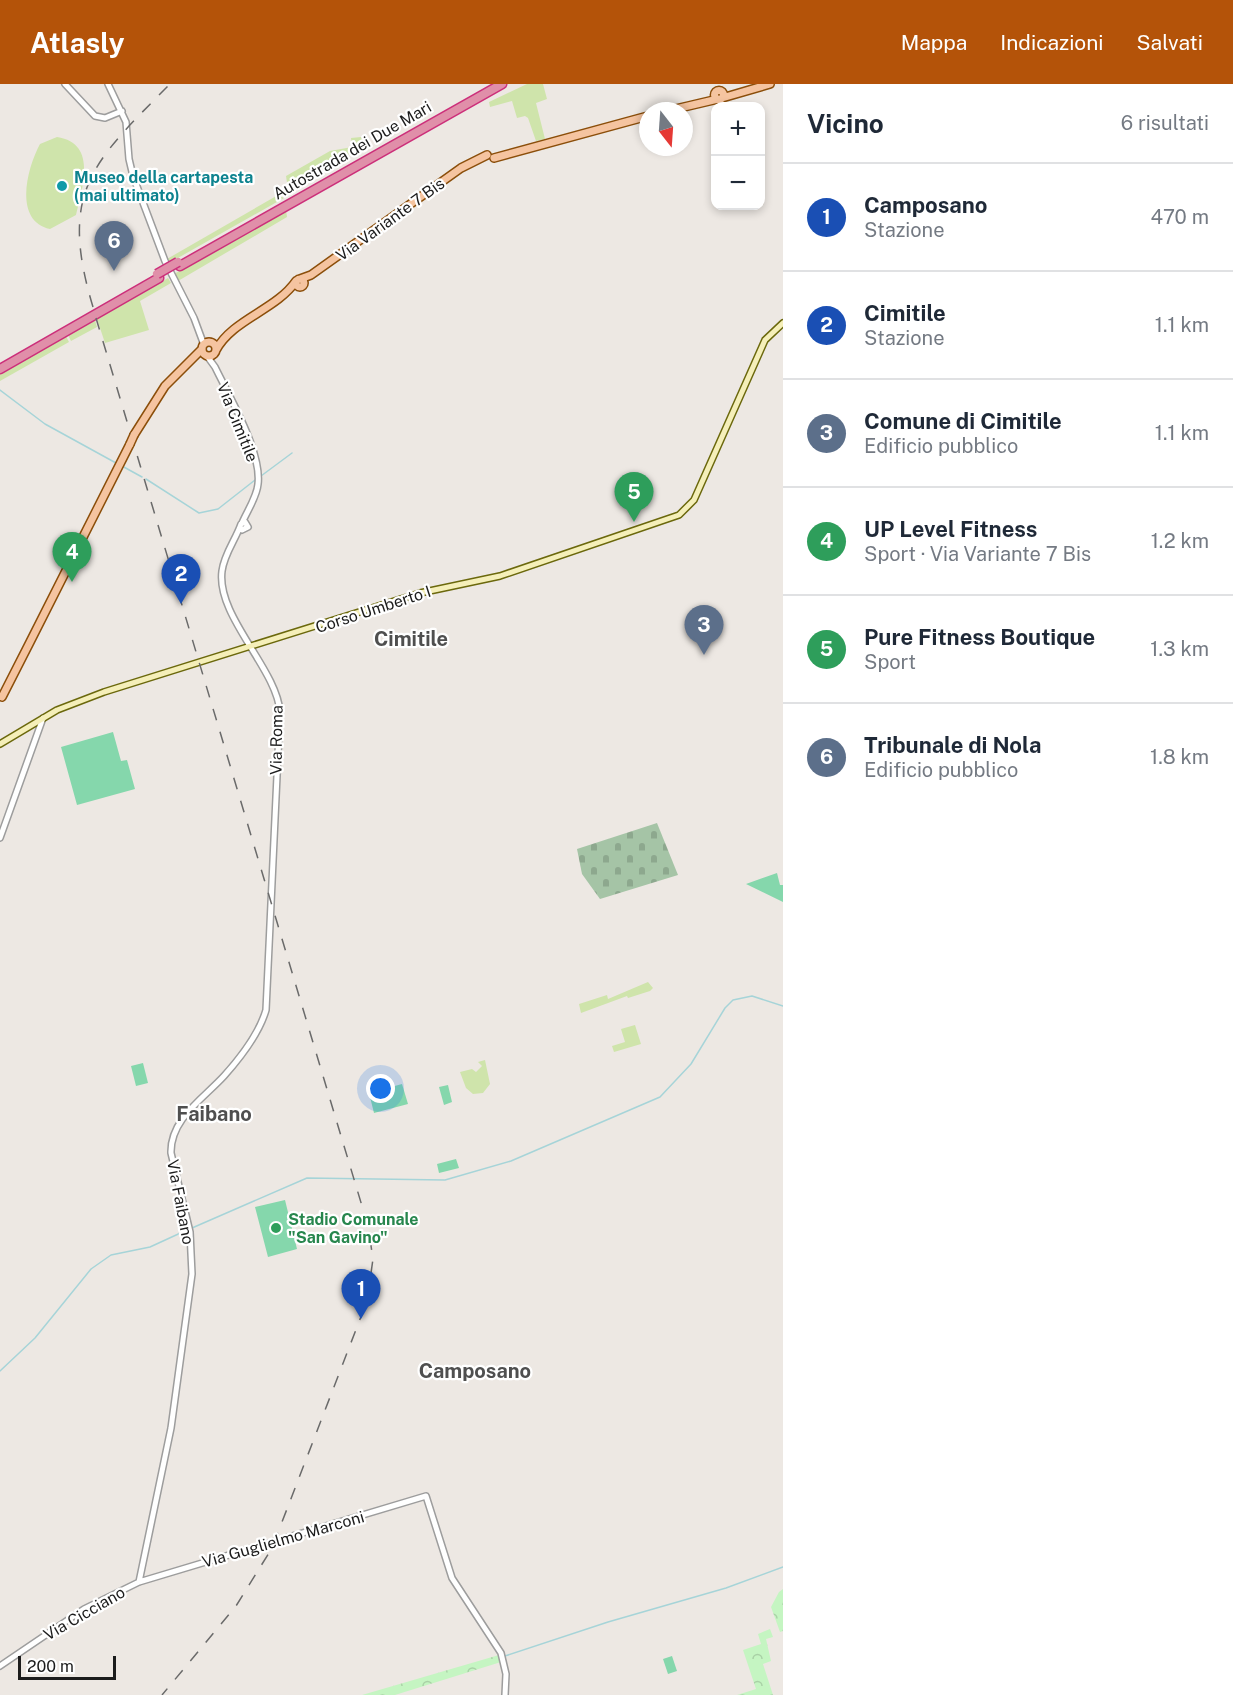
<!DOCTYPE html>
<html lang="it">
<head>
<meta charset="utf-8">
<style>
  body { margin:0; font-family:"Public Sans",sans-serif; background:#f6f6f7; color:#1f2937 }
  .controls { position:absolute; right:18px; top:18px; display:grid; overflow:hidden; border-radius:12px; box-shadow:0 3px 9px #0003 }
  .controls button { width:54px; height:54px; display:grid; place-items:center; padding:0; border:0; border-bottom:2px solid #e0e1e3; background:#fff; color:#1f2937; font:30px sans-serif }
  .compass { position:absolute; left:639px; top:18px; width:54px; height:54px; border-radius:50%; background:#fff; box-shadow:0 3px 9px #0003; rotate:163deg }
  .scale { position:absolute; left:18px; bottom:15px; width:98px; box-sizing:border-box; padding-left:6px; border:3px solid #1c1c1c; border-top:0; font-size:16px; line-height:21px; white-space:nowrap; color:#1c1c1c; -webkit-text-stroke:4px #fff; paint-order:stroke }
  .you { position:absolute; left:381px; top:1005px; width:21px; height:21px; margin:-15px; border:4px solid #fff; border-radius:50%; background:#1a73e8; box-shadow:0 0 0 9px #1a73e833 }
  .badge { display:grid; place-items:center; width:39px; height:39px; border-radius:50%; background:#b45309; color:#fff; font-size:20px; font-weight:700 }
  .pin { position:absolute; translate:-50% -50px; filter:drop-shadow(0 2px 3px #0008) }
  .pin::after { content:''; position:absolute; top:32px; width:21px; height:18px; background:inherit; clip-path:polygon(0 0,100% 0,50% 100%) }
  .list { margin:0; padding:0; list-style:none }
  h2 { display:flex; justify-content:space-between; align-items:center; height:78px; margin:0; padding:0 24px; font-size:26px }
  h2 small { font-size:20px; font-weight:400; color:#747a83 }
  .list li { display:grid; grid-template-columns:39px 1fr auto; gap:18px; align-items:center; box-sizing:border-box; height:108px; padding:0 24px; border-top:2px solid #e0e1e3 }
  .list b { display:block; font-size:22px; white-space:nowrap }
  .list p { margin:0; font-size:20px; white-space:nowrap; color:#747a83 }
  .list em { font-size:20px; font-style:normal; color:#747a83 }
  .map { position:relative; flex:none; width:783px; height:1611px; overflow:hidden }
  header { display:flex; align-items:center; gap:36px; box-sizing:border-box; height:84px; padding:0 30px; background:#b45309; color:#fff }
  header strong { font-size:28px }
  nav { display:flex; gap:33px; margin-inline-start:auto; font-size:21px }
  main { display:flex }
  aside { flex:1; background:#fff }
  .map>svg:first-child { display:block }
</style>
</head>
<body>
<header>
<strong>Atlasly</strong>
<nav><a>Mappa</a><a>Indicazioni</a><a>Salvati</a></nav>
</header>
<main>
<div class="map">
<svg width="783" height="1611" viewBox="0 0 783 1611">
  <defs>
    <pattern id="cemetery-stones" width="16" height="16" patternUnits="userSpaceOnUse" patternTransform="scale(1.5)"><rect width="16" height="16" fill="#a5c4a6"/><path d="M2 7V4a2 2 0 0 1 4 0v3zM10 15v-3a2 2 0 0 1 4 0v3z" fill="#8da88e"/></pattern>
    <pattern id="park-crowns" width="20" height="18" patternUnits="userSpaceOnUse" patternTransform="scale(1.5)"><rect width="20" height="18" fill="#c5f5c2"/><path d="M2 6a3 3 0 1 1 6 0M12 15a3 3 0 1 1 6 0" fill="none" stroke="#a9d1a6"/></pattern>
  </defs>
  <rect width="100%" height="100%" fill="#ede8e3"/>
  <path fill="#cfe4ab" d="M527 0H543L547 15 536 19 545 55 536 57 528 34 525 32 517 34 512 17 490 23 489 18Z
    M57 53C98 59 82 104 76 131L50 145C13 137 27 84 40 60Z
    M361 53 363 62 288 105 286 92 330 67 352 63 351 54Z
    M278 111 284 114 169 179 167 175Z
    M286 126 287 133 178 197 174 190Z
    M168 194 171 199 140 217 149 246 105 259 97 235Z
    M95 236 97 243 71 257 68 251Z
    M66 252 69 258 0 297V290Z
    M648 898 653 904 650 907 628 914 627 912 581 929 579 920 607 911 608 915Z
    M635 941 641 960 614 968 612 962 625 958 621 945Z
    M485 976 490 1000 483 1009 473 1010 466 1004 460 988 472 985 476 988 482 982 478 978Z"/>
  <path fill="url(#cemetery-stones)" d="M657 739 678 791 600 815 582 790 577 765Z"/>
  <path fill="url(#park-crowns)" d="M783 1505V1547L780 1548 771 1523 779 1508Z
    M770 1545 773 1553 766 1555 771 1577 763 1580 773 1611H737L756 1605 743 1566 761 1560 758 1550Z
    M499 1571 501 1578 395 1611H362Z"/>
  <path fill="#85d7ac" d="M113 648 121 677 127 676 135 705 77 721 61 663Z
    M777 789 780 801H783V818L746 800Z
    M143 979 148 999 136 1002 131 982Z
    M402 1000 408 1020 374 1029 369 1009Z
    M448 1001 452 1018 444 1021 439 1003Z
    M456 1075 459 1084 439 1089 437 1080Z
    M285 1116 297 1165 268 1173 255 1123Z
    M672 1572 677 1587 668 1590 663 1575Z"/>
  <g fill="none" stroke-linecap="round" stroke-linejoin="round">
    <path stroke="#a6d4d8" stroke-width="1.5" d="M0 306 45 340 116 379
      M122 382 142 393
      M261 392 292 369
      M146 395 199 429 218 425 255 396
      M192 1144 307 1094 445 1096 511 1077 660 1013 691 980 725 924 733 916 752 912 783 922
      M0 1287 35 1254 91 1185 111 1171 150 1163 187 1146
      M505 1572 608 1538 726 1504 783 1483"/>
    <g stroke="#9d9d9d" stroke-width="8">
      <path id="tertiary" d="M65 0 95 32 105 34 122 27
        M108 0 126 38 129 75 133 92 165 177 194 234 204 261
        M207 272 215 283C229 312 262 368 258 400 257 413 247 427 242 439
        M0 754 43 634
        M139 1498 171 1344 192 1190 190 1148 171 1069C170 1035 204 1014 224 992 241 973 259 950 266 926L280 628C277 585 216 532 222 487 224 470 236 455 241 440L245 438 248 443 242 446
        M0 1582 84 1525 139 1498 426 1412 452 1494 501 1569 506 1590 505 1611"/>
    </g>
    <g stroke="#6b680c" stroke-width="8">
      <path id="secondary" d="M0 660 57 626 104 608 420 509 500 492 679 431 694 416 765 256 783 239"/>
    </g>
    <g stroke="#8b4e0a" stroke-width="10">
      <path id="primary" d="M714.5 11a4.5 4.5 0 1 1 9 0a4.5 4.5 0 1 1-9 0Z
        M722 14 770 0
        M667 27 718 15
        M494 74 648 32
        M296 199a4 4 0 1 1 8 0a4 4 0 1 1-8 0Z
        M300 195 311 191 461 84 487 71
        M202 265a7 7 0 1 1 14 0a7 7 0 1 1-14 0Z
        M216 266C233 235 276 226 296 197
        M134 351 165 302 202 265
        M28 562 130 360
        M2 613 29 560"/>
    </g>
    <g stroke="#cc2f7a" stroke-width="11">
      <path id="motorway" d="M180 182 502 0
        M0 285 159 194"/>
    </g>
    <use href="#tertiary" stroke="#fff" stroke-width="5"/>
    <use href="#secondary" stroke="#f5efb9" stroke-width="5"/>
    <use href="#primary" stroke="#f5c4a0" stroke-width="7"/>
    <use href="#motorway" stroke="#e08fa9" stroke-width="8"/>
    <path stroke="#6a6a6a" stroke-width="1.5" stroke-dasharray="12 12" stroke-linecap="butt" d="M93 223C58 107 93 78 170 0
      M96 234 368 1142 373 1175 367 1217 272 1464 236 1522 162 1611"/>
    <g stroke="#8b4e0a" stroke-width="10" stroke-linecap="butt">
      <path id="primary-bridge" d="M130 360 134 351"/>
    </g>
    <g stroke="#cc2f7a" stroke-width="11" stroke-linecap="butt">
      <path id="motorway-bridge" d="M157 190 178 178"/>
    </g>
    <use href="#primary-bridge" stroke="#f5c4a0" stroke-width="7"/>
    <use href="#motorway-bridge" stroke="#e08fa9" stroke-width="8"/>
  </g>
  <circle fill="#0f9aa8" stroke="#fff" stroke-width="2" cx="62" cy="102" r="6"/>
  <circle fill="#2e9e5b" stroke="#fff" stroke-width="2" cx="276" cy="1144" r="6"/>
  <g text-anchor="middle" stroke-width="4.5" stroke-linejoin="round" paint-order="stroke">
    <g font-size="16" fill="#1c1c1c" stroke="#fff">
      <text transform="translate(352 66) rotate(-30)" y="6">Autostrada dei Due Mari</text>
      <text transform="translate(390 135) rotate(-36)" y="6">Via Variante 7 Bis</text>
      <text transform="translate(238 338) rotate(68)" y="6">Via Cimitile</text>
      <text transform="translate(373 525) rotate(-18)" y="6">Corso Umberto I</text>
      <text transform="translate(276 656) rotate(-89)" y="6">Via Roma</text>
      <text transform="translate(181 1118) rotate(79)" y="6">Via Faibano</text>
      <text transform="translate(283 1455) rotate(-16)" y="6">Via Guglielmo Marconi</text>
      <text transform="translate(84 1529) rotate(-30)" y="6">Via Cicciano</text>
    </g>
    <g font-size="16" font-weight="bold" fill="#0d838f" stroke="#fff" text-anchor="start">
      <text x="74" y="99">Museo della cartapesta<tspan x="74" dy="18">(mai ultimato)</tspan></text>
    </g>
    <g font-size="16" font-weight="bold" fill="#27864d" stroke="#fff" text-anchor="start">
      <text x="288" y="1141">Stadio Comunale<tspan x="288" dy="18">"San Gavino"</tspan></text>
    </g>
    <g font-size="20" font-weight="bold" fill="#4f4f4f" stroke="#fff">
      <text x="411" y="562">Cimitile</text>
      <text x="214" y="1037">Faibano</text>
      <text x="475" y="1294">Camposano</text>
    </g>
  </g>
</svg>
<div class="controls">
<button>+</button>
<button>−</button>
</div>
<svg class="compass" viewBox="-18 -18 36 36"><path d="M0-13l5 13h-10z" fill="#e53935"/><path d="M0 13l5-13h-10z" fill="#747a83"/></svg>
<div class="scale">200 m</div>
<div class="you"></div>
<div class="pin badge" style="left:361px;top:1235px;background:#1a4fb4">1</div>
<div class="pin badge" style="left:181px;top:520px;background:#1a4fb4">2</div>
<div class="pin badge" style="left:704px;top:571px;background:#5c6f8a">3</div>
<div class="pin badge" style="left:72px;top:498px;background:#2e9e5b">4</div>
<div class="pin badge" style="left:634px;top:438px;background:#2e9e5b">5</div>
<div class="pin badge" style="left:114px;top:187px;background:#5c6f8a">6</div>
</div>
<aside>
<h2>Vicino<small>6 risultati</small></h2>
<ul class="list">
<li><span class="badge" style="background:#1a4fb4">1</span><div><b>Camposano</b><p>Stazione</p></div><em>470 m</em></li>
<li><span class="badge" style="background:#1a4fb4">2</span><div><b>Cimitile</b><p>Stazione</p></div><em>1.1 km</em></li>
<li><span class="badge" style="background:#5c6f8a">3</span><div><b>Comune di Cimitile</b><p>Edificio pubblico</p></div><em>1.1 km</em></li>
<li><span class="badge" style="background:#2e9e5b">4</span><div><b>UP Level Fitness</b><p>Sport · Via Variante 7 Bis</p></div><em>1.2 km</em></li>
<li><span class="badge" style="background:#2e9e5b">5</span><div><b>Pure Fitness Boutique</b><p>Sport</p></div><em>1.3 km</em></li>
<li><span class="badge" style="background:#5c6f8a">6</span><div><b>Tribunale di Nola</b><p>Edificio pubblico</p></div><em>1.8 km</em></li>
</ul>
</aside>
</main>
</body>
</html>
